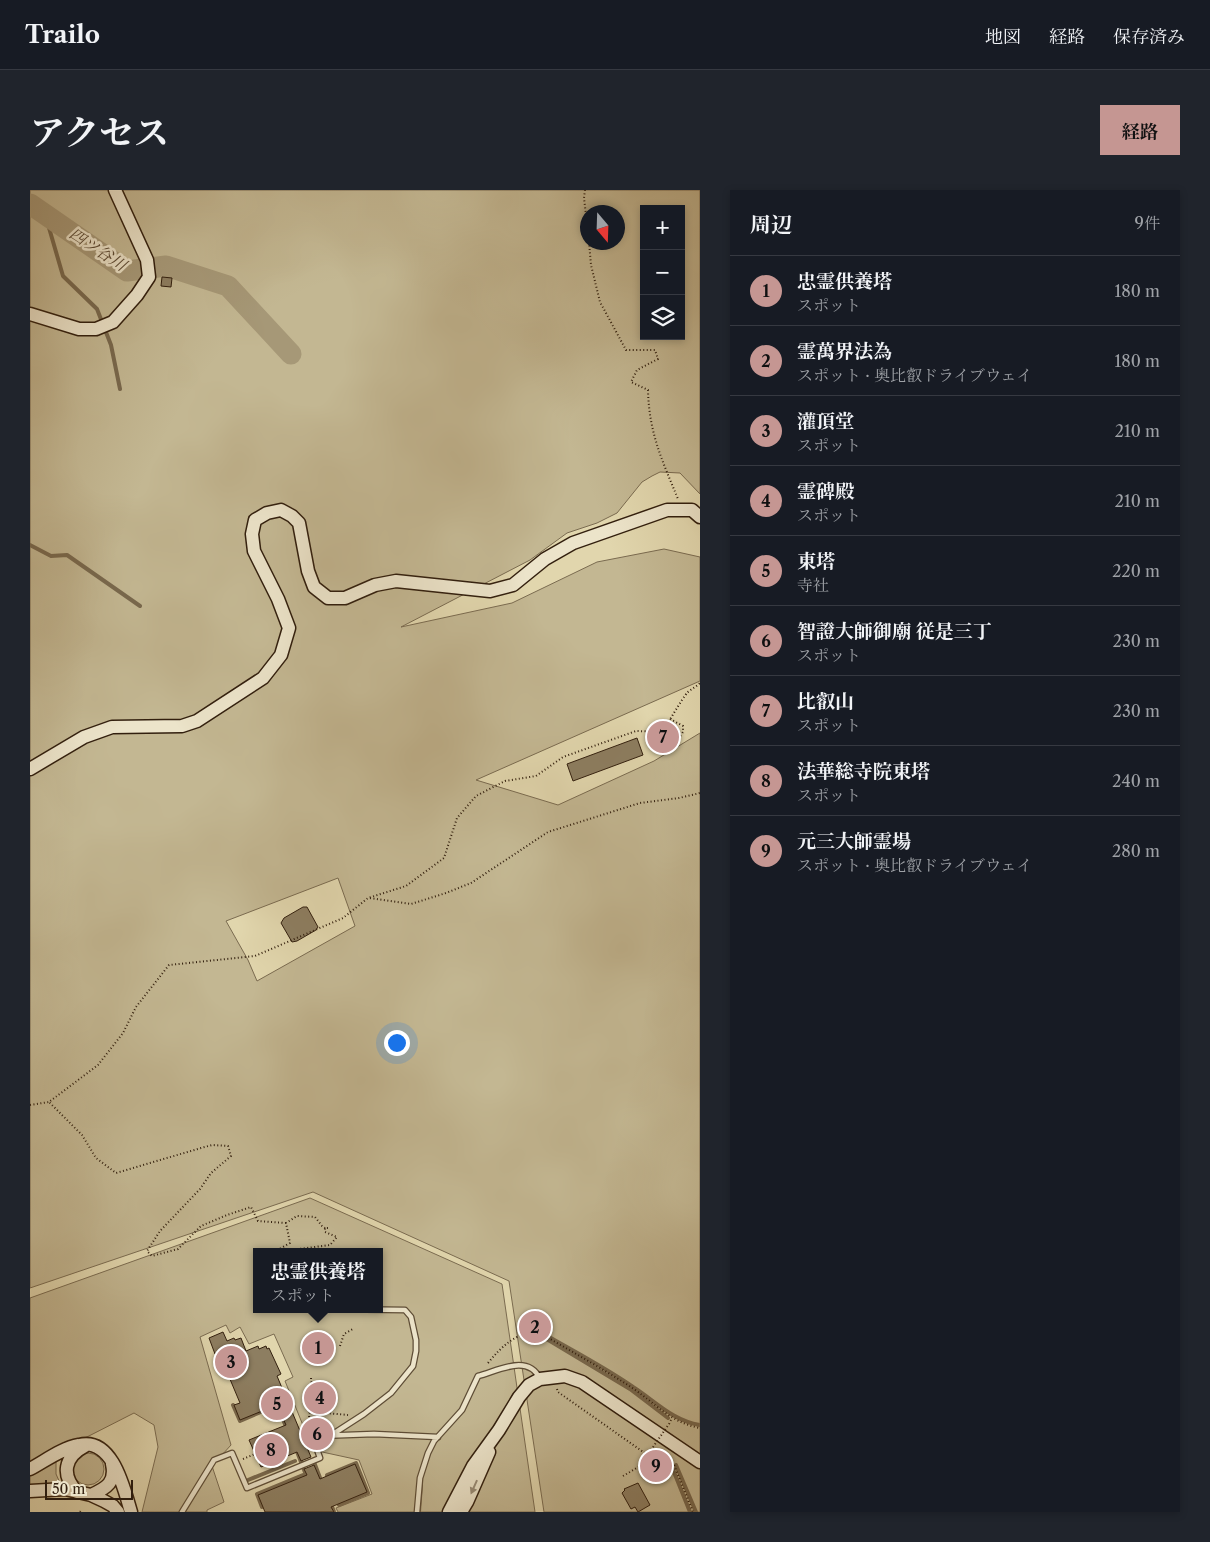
<!DOCTYPE html>
<html lang="ja">
<head>
<meta charset="utf-8">
<style>
  body { margin:0; font-family:"Libre Caslon Text","Noto Serif JP",serif; background:#20242c; color:#f1f3f6 }
  .controls { position:absolute; right:15px; top:15px; display:grid; overflow:hidden; border-radius:0px; box-shadow:0 2px 8px #0003 }
  .controls button { width:45px; height:45px; display:grid; place-items:center; padding:0; border:0; border-bottom:1px solid #363941; background:#171b24; color:#f1f3f6; font:25px sans-serif }
  .compass { position:absolute; left:550px; top:15px; width:45px; height:45px; border-radius:50%; background:#171b24; box-shadow:0 2px 8px #0003; rotate:161deg }
  .scale { position:absolute; left:15px; bottom:12px; width:88px; box-sizing:border-box; padding-left:5px; border:2px solid #321f0e; border-top:0; font-size:14px; line-height:18px; white-space:nowrap; color:#321f0e; -webkit-text-stroke:4px #ece4ca; paint-order:stroke }
  .you { position:absolute; left:366px; top:852px; width:18px; height:18px; margin:-12px; border:4px solid #fff; border-radius:50%; background:#1a73e8; box-shadow:0 0 0 8px #1a73e833 }
  .badge { display:grid; place-items:center; width:32px; height:32px; border-radius:50%; background:#c59692; color:#111; font-size:16px; font-weight:700 }
  .pin { position:absolute; translate:-50% -50%; border:2px solid #fff; box-shadow:0 1px 5px #0006 }
  .popup { position:absolute; left:223px; top:1058px; width:130px; height:65px; box-sizing:border-box; display:grid; place-content:center; border-radius:0px; background:#171b24; filter:drop-shadow(0 1px 4px #0005); font-size:16px; white-space:nowrap; color:#9ea1a6 }
  .popup b { font-size:19px; color:#f1f3f6 }
  .popup::after { content:''; position:absolute; left:50%; top:100%; margin-left:-10px; border:10px solid transparent; border-top-color:#171b24 }
  .list { margin:0; padding:0; list-style:none }
  h2 { display:flex; justify-content:space-between; align-items:center; height:65px; margin:0; padding:0 20px; font-size:21px }
  h2 small { font-size:16px; font-weight:400; color:#9ea1a6 }
  .list li { display:grid; grid-template-columns:32px 1fr auto; gap:15px; align-items:center; box-sizing:border-box; height:70px; padding:0 20px; border-top:1px solid #363941 }
  .list b { display:block; font-size:19px; white-space:nowrap }
  .list p { margin:0; font-size:16px; white-space:nowrap; color:#9ea1a6 }
  .list em { font-size:16px; font-style:normal; color:#9ea1a6 }
  .icon { flex:none; width:28px; height:28px; fill:none; stroke:currentColor; stroke-width:2; stroke-linecap:round; stroke-linejoin:round }
  .map { position:relative; flex:none; width:670px; height:1322px; overflow:hidden; border-radius:0px }
  header { display:flex; align-items:center; gap:30px; box-sizing:border-box; height:70px; padding:0 25px; background:#171b24; border-bottom:1px solid #363941 }
  header strong { font-size:24px }
  nav { display:flex; gap:28px; margin-inline-start:auto; font-size:18px }
  .intro { display:flex; align-items:center; justify-content:space-between; box-sizing:border-box; height:120px; padding:0 30px }
  h1 { margin:0; font-size:35px }
  .button { padding:12px 22px; border-radius:0px; background:#c59692; color:#111; font-size:18px; font-weight:700 }
  main { display:flex; gap:30px; padding:0 30px }
  aside { flex:1; background:#171b24; border-radius:0px; box-shadow:0 2px 8px #0003 }
  .map>svg:first-child { display:block }
</style>
</head>
<body>
<header>
<strong>Trailo</strong>
<nav><a>地図</a><a>経路</a><a>保存済み</a></nav>
</header>
<div class="intro"><h1>アクセス</h1><a class="button">経路</a></div>
<main>
<div class="map">
<svg width="670" height="1322" viewBox="0 0 670 1322">
  <rect width="100%" height="100%" fill="#e1d6ad"/>
  <filter id="stains"><feTurbulence type="fractalNoise" baseFrequency=".004" numOctaves="4"/><feColorMatrix values="0 0 0 0 .2 0 0 0 0 .09 0 0 0 0 .02 0 0 0 .5 -.17"/></filter>
  <radialGradient id="worn" r=".72"><stop offset=".6" stop-color="#630" stop-opacity="0"/><stop offset="1" stop-color="#630" stop-opacity=".3"/></radialGradient>
  <path fill="#c3b792" stroke="#7a6b50" fill-rule="evenodd" d="M0 0H670V304L650 283 630 282 622 286 612 292 587 323 567 333 537 343 500 370 371 437 482 413 567 372 634 359 670 367V491L446 590 528 615 624 571 670 543V1322H514L479 1091 283 1002 0 1098ZM614 19H651V146H614ZM558 22H588V52H558ZM308 688 325 736 227 791 218 770 196 731Z
    M280 1008 472 1094 505 1322H308L306 1318 342 1304 329 1270 283 1260 255 1191 263 1187 244 1144 219 1154 210 1137 200 1143 196 1135 170 1147 201 1255 182 1276 194 1312 177 1320V1322H112L128 1257 124 1235 104 1223 0 1276V1108ZM227 1062H349V1119H227Z
    M42 1279a16 16 0 1 1 32 0a16 16 0 1 1-32 0Z
    M26 1270V1284L30 1293 0 1296V1282Z"/>
  <g fill="none" stroke-linecap="round" stroke-linejoin="round">
    <path stroke="#78684d" stroke-width="4" d="M15 24 33 86 67 119 81 155 90 199
      M0 355 21 366 37 365 110 416
      M507 1140C539 1159 573 1176 603 1197 625 1211 643 1231 670 1235
      M505 1142 600 1199 638 1228
      M203 1215 210 1231 247 1215 257 1239
      M266 1259 278 1290
      M284 1272 292 1293
      M646 1275 666 1322
      M642 1277 660 1322
      M298 1289 297 1285 326 1273 338 1303 309 1315 307 1312
      M218 1290 265 1271
      M301 1314 304 1322
      M232 1317 227 1304 273 1285 275 1288
      M389 1322 391 1295"/>
    <path stroke="#a69877" stroke-width="21" d="M0 14 97 81 136 76 198 96 261 164"/>
  </g>
  <path fill="#8d7e61" stroke="#321f0e" d="M132 87 142 88 141 97 131 96Z
    M607 548 613 565 543 591 537 574Z
    M273 717H277L288 737 286 740 267 751 262 752 251 733 254 728Z
    M193 1142 197 1151 204 1148 205 1150 211 1148 216 1161 228 1156 229 1159 236 1156 237 1159 239 1158 251 1184 247 1186 281 1267 271 1271 267 1262 231 1277 219 1250 256 1235 247 1215 210 1230 204 1215 210 1213 189 1163 185 1164 179 1148Z
    M325 1274 337 1302 301 1317 304 1322H235L228 1305 277 1285 274 1279 284 1275 290 1289Z
    M608 1293 620 1315 608 1322 605 1317 601 1319 592 1303 595 1300 594 1299Z"/>
  <g fill="none" stroke-linecap="round" stroke-linejoin="round">
    <g stroke="#5e4d36" stroke-width="7">
      <path id="lane" d="M296 1119 375 1120 381 1127 386 1150V1161L383 1176 361 1203 334 1224 303 1244
        M152 1322 184 1270 202 1263 217 1298 290 1268 283 1248 288 1246 344 1244 408 1247
        M387 1322 390 1288 398 1263 404 1251 432 1220 448 1186C468 1181 498 1163 510 1189"/>
    </g>
    <g stroke="#321f0e" stroke-width="15">
      <path id="secondary" d="M0 124 49 139H66L83 132 107 105 119 87 117 70 85 0
        M0 579 54 547 82 537 152 536 167 531 233 488 251 465 259 438 248 409 224 361 222 344 225 330 237 323 251 320 262 326 269 333 278 381 284 397 298 408H315L345 395 366 391 460 401 483 395 515 369 543 353 637 320H662L670 327
        M0 1279C15 1271 32 1258 49 1255 83 1247 94 1299 101 1322
        M0 1301 35 1299 61 1305 74 1311 83 1316 88 1322
        M47 1302C31 1285 34 1267 55 1256
        M61 1305C77 1298 86 1292 82 1274
        M419 1322 443 1276 469 1240 489 1207 499 1195 510 1189 535 1186 552 1192 670 1272
        M431 1322 437 1312 459 1262"/>
    </g>
    <path stroke="#321f0e" stroke-width="2" stroke-dasharray="1 2.5" stroke-linecap="butt" d="M555 0 554 8 558 42
      M559 52 561 75 570 112 596 160H625L628 169 607 180 601 192 618 200C619 243 632 270 648 309
      M640 529 653 536V542L644 555 636 557 632 554C633 550 632 545 634 541 635 537 654 506 657 503 661 499 666 497 670 493
      M340 708 381 714 416 703 441 693 518 642 610 613 649 608 670 603
      M0 915 19 912
      M256 1033 228 1031 221 1017 197 1025 171 1036 148 1059 122 1066 117 1061 130 1041 170 999 181 983 201 966 198 956 182 955 171 958 86 983 66 968 52 945 19 912 68 875 93 843 106 817 139 775 225 766 313 728 338 708 376 696 414 668 427 628 446 606 475 591 506 586 533 567 606 541 633 542
      M244 1062 260 1053 256 1033 267 1026 285 1027 292 1036 295 1038
      M246 1062 300 1055 307 1047 295 1042V1038H299
      M278 1153 291 1149
      M310 1156 314 1144 323 1139
      M282 1160 285 1159
      M458 1173C472 1156 483 1146 505 1140 537 1159 570 1177 601 1197 625 1213 641 1233 670 1238
      M281 1188 285 1222 318 1225
      M527 1199 528 1202 636 1278 640 1272
      M639 1234 642 1228
      M280 1241 279 1224 284 1215
      M622 1266 638 1270 644 1275 663 1322
      M213 1269 225 1264
      M593 1286 612 1275 621 1260
      M50 1322 51 1321"/>
    <use href="#lane" stroke="#ece4ca" stroke-width="4.5"/>
    <use href="#secondary" stroke="#ece4ca" stroke-width="12"/>
    <path stroke="#321f0e" stroke-width="2" stroke-dasharray="1 2.5" stroke-linecap="butt" d="M621 1260 639 1234"/>
  </g>
  <defs><path id="oneway-solid" d="M-6-.8H1V-3.2L6.5 0L1 3.2V.8H-6Z" transform="scale(1.25)"/></defs>
  <use fill="#988b75" href="#oneway-solid" transform="translate(444 1297) rotate(114)"/>
  <g text-anchor="middle" stroke-width="5" stroke-linejoin="round" paint-order="stroke">
    <g font-size="16" font-style="italic" fill="#5b4933" stroke="#ece4ca">
      <text transform="translate(68 59) rotate(33)" y="6">四ツ谷川</text>
    </g>
  </g>
  <rect width="100%" height="100%" filter="url(#stains)"/>
  <rect width="100%" height="100%" fill="url(#worn)"/>
</svg>
<div class="controls">
<button>+</button>
<button>−</button>
<button><svg class="icon" aria-label="layers" viewBox="0 0 24 24"><path d="M12 4l9 5-9 5-9-5zM3 14l9 5 9-5"/></svg></button>
</div>
<svg class="compass" viewBox="-18 -18 36 36"><path d="M0-13l5 13h-10z" fill="#e53935"/><path d="M0 13l5-13h-10z" fill="#9ea1a6"/></svg>
<div class="scale">50 m</div>
<div class="you"></div>
<div class="pin badge" style="left:288px;top:1158px">1</div>
<div class="popup"><b>忠霊供養塔</b>スポット</div>
<div class="pin badge" style="left:505px;top:1137px">2</div>
<div class="pin badge" style="left:201px;top:1172px">3</div>
<div class="pin badge" style="left:290px;top:1208px">4</div>
<div class="pin badge" style="left:247px;top:1214px">5</div>
<div class="pin badge" style="left:287px;top:1244px">6</div>
<div class="pin badge" style="left:633px;top:547px">7</div>
<div class="pin badge" style="left:241px;top:1260px">8</div>
<div class="pin badge" style="left:626px;top:1276px">9</div>
</div>
<aside>
<h2>周辺<small>9件</small></h2>
<ul class="list">
<li><span class="badge">1</span><div><b>忠霊供養塔</b><p>スポット</p></div><em>180 m</em></li>
<li><span class="badge">2</span><div><b>霊萬界法為</b><p>スポット · 奥比叡ドライブウェイ</p></div><em>180 m</em></li>
<li><span class="badge">3</span><div><b>灌頂堂</b><p>スポット</p></div><em>210 m</em></li>
<li><span class="badge">4</span><div><b>霊碑殿</b><p>スポット</p></div><em>210 m</em></li>
<li><span class="badge">5</span><div><b>東塔</b><p>寺社</p></div><em>220 m</em></li>
<li><span class="badge">6</span><div><b>智證大師御廟 従是三丁</b><p>スポット</p></div><em>230 m</em></li>
<li><span class="badge">7</span><div><b>比叡山</b><p>スポット</p></div><em>230 m</em></li>
<li><span class="badge">8</span><div><b>法華総寺院東塔</b><p>スポット</p></div><em>240 m</em></li>
<li><span class="badge">9</span><div><b>元三大師霊場</b><p>スポット · 奥比叡ドライブウェイ</p></div><em>280 m</em></li>
</ul>
</aside>
</main>
</body>
</html>
